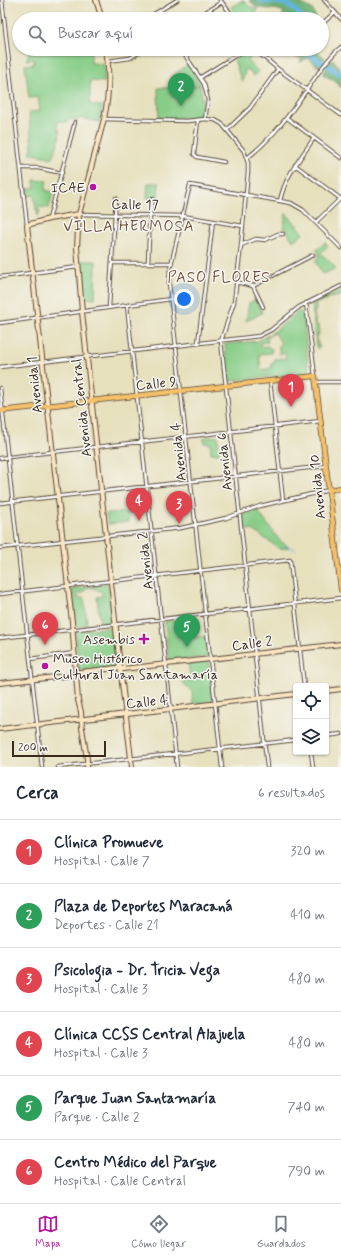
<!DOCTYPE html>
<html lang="es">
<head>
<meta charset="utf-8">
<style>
  body { margin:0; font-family:Mynerve,sans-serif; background:#f6f6f7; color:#1f2937 }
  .controls { position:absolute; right:12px; bottom:12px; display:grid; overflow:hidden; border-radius:4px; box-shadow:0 1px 3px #0004 }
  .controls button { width:36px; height:36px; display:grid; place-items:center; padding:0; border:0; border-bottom:1px solid #e0e1e3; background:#fff; color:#1f2937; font:20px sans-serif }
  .scale { position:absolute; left:12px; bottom:10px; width:94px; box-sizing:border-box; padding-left:4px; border:2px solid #3b2a1e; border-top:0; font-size:11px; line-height:14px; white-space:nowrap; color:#3b2a1e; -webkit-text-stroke:3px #f6f6f2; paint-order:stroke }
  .you { position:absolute; left:184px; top:299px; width:14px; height:14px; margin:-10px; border:3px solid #fff; border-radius:50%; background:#1a73e8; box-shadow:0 0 0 6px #1a73e833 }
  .badge { display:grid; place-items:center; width:26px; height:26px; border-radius:50%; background:#b5179e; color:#fff; font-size:13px; font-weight:700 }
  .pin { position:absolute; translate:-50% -33px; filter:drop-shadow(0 1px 2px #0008) }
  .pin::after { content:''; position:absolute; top:21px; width:14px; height:12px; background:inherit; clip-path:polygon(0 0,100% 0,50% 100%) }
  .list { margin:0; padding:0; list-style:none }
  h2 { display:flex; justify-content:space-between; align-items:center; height:52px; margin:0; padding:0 16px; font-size:17px }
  h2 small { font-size:13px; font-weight:400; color:#747a83 }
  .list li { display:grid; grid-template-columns:26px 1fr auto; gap:12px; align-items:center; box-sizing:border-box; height:64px; padding:0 16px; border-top:1px solid #e0e1e3 }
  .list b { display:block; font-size:15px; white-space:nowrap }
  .list p { margin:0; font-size:13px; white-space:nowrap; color:#747a83 }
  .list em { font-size:13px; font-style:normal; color:#747a83 }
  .icon { flex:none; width:22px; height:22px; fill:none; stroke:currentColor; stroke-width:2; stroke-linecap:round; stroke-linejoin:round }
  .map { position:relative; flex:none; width:341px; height:767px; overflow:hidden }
  .search { position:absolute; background:#fff; box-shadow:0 1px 3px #0004; left:12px; right:12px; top:12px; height:44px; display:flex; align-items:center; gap:10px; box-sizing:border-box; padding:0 14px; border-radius:22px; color:#747a83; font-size:15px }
  .sheet { height:436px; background:#fff }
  nav { display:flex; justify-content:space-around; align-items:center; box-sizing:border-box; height:56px; border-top:1px solid #e0e1e3; background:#fff; font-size:11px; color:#747a83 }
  nav a { display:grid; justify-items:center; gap:2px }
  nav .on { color:#b5179e }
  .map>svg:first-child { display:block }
</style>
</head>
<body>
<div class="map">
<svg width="341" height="767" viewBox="0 0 341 767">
  <rect width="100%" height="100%" fill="#f6f6f2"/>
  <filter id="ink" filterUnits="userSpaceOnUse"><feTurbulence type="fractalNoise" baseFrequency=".025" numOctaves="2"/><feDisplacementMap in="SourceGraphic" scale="8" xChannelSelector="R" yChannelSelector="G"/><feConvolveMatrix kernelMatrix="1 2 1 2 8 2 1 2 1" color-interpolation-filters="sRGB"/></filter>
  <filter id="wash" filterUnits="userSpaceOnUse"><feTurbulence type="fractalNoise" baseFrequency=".012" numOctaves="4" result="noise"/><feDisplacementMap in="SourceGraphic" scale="16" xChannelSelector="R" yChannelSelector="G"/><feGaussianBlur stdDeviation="0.9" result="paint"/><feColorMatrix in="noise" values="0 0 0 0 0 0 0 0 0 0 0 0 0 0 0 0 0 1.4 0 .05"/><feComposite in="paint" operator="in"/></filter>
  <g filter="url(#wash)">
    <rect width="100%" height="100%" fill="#e7e0bd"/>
    <path fill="#88cd87" stroke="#627c52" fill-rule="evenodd" d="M243 0 250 7 257 8 255 16 257 19H239L231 7Z
      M23 49H91V63L104 64 105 82 90 81V105L102 106 99 122 80 118 79 120 67 119V122L58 121 57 129 60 130 59 139 53 158 30 153 32 148 29 112 40 111 38 97 29 98 25 65 34 64V59L26 60 30 51Z
      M245 53 250 58 248 61 258 71 254 76 246 68 242 82 234 60Z
      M189 64 201 85 176 86 171 76Z
      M200 86 203 102 201 116 190 118H159L158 88Z
      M34 180 47 181 45 190 53 192 49 208 39 207 38 210 40 211 38 216 37 210H36L34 195 27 196 26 189 35 188Z
      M148 183H159L158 198H147Z
      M286 213 302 231 301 232 303 234 293 241 289 235 288 230 283 229Z
      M325 242 328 246 321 253 336 268 323 274 315 261 319 256 318 252 316 249H318Z
      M79 261H96L95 298 83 299Z
      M341 290V296L327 298V301L319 302 316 305V311H314L316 325H318L319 335H317L318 346H320V347L317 349 316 347 312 304Z
      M258 299 260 304 259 306 262 313 246 321 249 303Z
      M299 311 303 314 309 373 228 381 225 344 258 341 275 331ZM275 333 281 343 279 345V354L285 353 286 358 274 359 275 363H271L272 368 261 370 259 354 271 353 272 349 269 348 268 346 261 347 260 343 268 342 267 337Z
      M218 436 219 454 211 453 210 443H204V438Z
      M257 510 280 541 289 547 280 549 253 530H244L242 515Z
      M128 512 129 522 108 524 106 514Z
      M108 584 112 623 102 624 100 621 97 597 102 596V591C96 591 94 587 88 587L83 593 77 594 78 598H84L87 622 86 625 76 627 72 589Z
      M184 619 186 638 206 636 208 657 169 661 165 622Z
      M113 627 118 667 79 671 75 631Z
      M208 661 209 662 213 700 212 702 193 704 192 692 182 682 186 679 191 682 188 663Z"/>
    <path fill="#6eb074" stroke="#546d49" d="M249 0H294L312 9 316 17 315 19H281L284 12C270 5 261 14 249 0Z
      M280 49H314L325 58 318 67 308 58 300 62 301 58 290 56 287 52H283Z
      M333 59 341 70V88L336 82 323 74Z"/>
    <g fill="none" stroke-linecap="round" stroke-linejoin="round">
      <path stroke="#62b5dd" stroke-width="1" d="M285 545 296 550"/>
      <path stroke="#62b5dd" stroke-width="5.5" d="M260 0C268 2 275 1 283 3 290 4 299 13 302 19
        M300 49 341 74"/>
    </g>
  </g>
  <g filter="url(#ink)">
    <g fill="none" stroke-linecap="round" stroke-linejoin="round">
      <g stroke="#554536" stroke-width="4.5">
        <path id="street" d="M2 0 27 225
          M220 0 235 19
          M324 0 341 19
          M146 19 177 0
          M194 19 222 2
          M322 24 335 12
          M181 49 204 84 208 100 205 119
          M254 49 278 69 341 115
          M108 61 130 58 145 49
          M201 77 246 49
          M287 118 341 158
          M104 119 187 121 205 119 215 120 222 124 244 151 248 163V172L241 246 234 302 221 341 267 767
          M198 120 194 154 197 157 224 162
          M227 130 250 108 278 69
          M247 158C272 139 290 114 308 88 318 73 328 58 341 47
          M295 165 341 199
          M21 168H38L62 173
          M280 201C285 176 300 159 314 138
          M79 214 183 216 243 226
          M49 219 75 122
          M316 222 341 198
          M241 245 256 239 265 240 278 234H283
          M148 262 150 215 153 199
          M112 263H172
          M0 277 78 267
          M236 282 253 286 313 255
          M253 286 263 307
          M306 303 315 376
          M127 305 177 767
          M109 307 116 198
          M0 323 171 299
          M198 343 213 221
          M0 367 259 336 271 330 299 307 341 286
          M270 381 283 501
          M316 382H341
          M0 388 42 767
          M0 458 321 421
          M0 503 326 466
          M0 548 181 528 226 518 260 506 329 490
          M0 594 290 560 304 686
          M0 638 341 598
          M30 659 75 653
          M326 736 341 734
          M311 752 313 767
          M58 767 296 740
          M222 767 169 283 170 269 190 185 280 201 291 203 303 210 341 248"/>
      </g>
      <g stroke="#554536" stroke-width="6">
        <path id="secondary" d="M96 0 102 19
          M106 49C110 73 109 96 104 119L79 214 77 247 82 312 120 666 132 767
          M79 214 49 219 27 225 72 622 78 700 81 712 82 728 87 759V767
          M0 683 74 675 80 672 117 668 123 669 341 644
          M326 691 341 689
          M0 729 296 694"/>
      </g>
      <g stroke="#554536" stroke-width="6">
        <path id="primary" d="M0 411 315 376 341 590
          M329 490 341 488"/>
      </g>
      <use href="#street" stroke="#fff" stroke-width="2.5"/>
      <use href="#secondary" stroke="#fbe6c4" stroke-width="4"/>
      <use href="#primary" stroke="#f5c16b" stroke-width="4.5"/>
    </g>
  </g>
  <g fill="#b5179e" stroke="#f6f6f2" stroke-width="1.5">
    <circle cx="93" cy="187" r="4"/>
    <path d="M142 633h4v4h4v4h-4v4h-4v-4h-4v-4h4z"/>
    <circle cx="45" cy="666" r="4"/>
  </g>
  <g text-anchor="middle" stroke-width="3" stroke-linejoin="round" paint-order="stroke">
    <g font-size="14" fill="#3b2a1e" stroke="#f6f6f2" text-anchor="end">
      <text x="85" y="192">ICAE</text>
      <text x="135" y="644">Asembis</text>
      <text x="53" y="663" text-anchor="start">Museo Histórico<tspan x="53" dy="16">Cultural Juan Santamaría</tspan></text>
    </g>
    <g font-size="14" fill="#3b2a1e" stroke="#f6f6f2">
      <text transform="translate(135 204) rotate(1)" y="5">Calle 17</text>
      <text transform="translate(156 383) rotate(-6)" y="5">Calle 9</text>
      <text transform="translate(34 385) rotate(-96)" y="5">Avenida 1</text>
      <text transform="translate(81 408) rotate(-96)" y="5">Avenida Central</text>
      <text transform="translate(178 452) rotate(-96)" y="5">Avenida 4</text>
      <text transform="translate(224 462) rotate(-96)" y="5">Avenida 6</text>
      <text transform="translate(317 487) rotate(-96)" y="5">Avenida 10</text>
      <text transform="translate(145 561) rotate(-96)" y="5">Avenida 2</text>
      <text transform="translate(252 643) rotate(-7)" y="5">Calle 2</text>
      <text transform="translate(147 701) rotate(-6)" y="5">Calle 4</text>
    </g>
    <g font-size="15" letter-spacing="1" fill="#714f3a" stroke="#f6f6f2">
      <text x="129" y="231">VILLA HERMOSA</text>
      <text x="219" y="282">PASO FLORES</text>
    </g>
  </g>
</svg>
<div class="controls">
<button><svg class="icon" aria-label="locate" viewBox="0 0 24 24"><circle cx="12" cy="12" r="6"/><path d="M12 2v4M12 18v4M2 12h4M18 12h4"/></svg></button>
<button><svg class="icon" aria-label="layers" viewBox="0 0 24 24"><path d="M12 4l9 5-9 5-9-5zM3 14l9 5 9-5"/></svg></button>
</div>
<div class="scale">200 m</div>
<div class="you"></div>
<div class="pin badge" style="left:291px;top:407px;background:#e0444e">1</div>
<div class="pin badge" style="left:181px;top:106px;background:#2e9e5b">2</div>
<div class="pin badge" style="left:179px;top:524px;background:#e0444e">3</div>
<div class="pin badge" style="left:139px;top:521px;background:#e0444e">4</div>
<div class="pin badge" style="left:187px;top:647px;background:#2e9e5b">5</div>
<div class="pin badge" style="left:45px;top:645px;background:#e0444e">6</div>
<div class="search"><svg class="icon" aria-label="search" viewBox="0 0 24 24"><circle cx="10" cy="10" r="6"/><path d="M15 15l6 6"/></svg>Buscar aquí</div>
</div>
<section class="sheet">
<h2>Cerca<small>6 resultados</small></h2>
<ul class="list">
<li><span class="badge" style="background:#e0444e">1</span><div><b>Clínica Promueve</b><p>Hospital · Calle 7</p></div><em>320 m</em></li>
<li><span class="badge" style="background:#2e9e5b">2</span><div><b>Plaza de Deportes Maracaná</b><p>Deportes · Calle 21</p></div><em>410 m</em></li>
<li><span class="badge" style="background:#e0444e">3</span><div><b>Psicologia - Dr. Tricia Vega</b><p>Hospital · Calle 3</p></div><em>480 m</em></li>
<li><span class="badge" style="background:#e0444e">4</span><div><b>Clínica CCSS Central Alajuela</b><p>Hospital · Calle 3</p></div><em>480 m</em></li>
<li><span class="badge" style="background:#2e9e5b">5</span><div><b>Parque Juan Santamaría</b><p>Parque · Calle 2</p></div><em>740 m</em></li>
<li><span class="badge" style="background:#e0444e">6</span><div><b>Centro Médico del Parque</b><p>Hospital · Calle Central</p></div><em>790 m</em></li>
</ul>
</section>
<nav>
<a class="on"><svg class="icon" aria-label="map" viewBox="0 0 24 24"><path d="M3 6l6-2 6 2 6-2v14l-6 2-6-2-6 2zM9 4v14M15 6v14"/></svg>Mapa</a>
<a><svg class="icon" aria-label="directions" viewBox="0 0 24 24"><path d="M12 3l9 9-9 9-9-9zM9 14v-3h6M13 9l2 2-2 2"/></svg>Cómo llegar</a>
<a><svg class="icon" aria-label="saved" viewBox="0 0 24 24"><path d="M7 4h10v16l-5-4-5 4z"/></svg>Guardados</a>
</nav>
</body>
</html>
